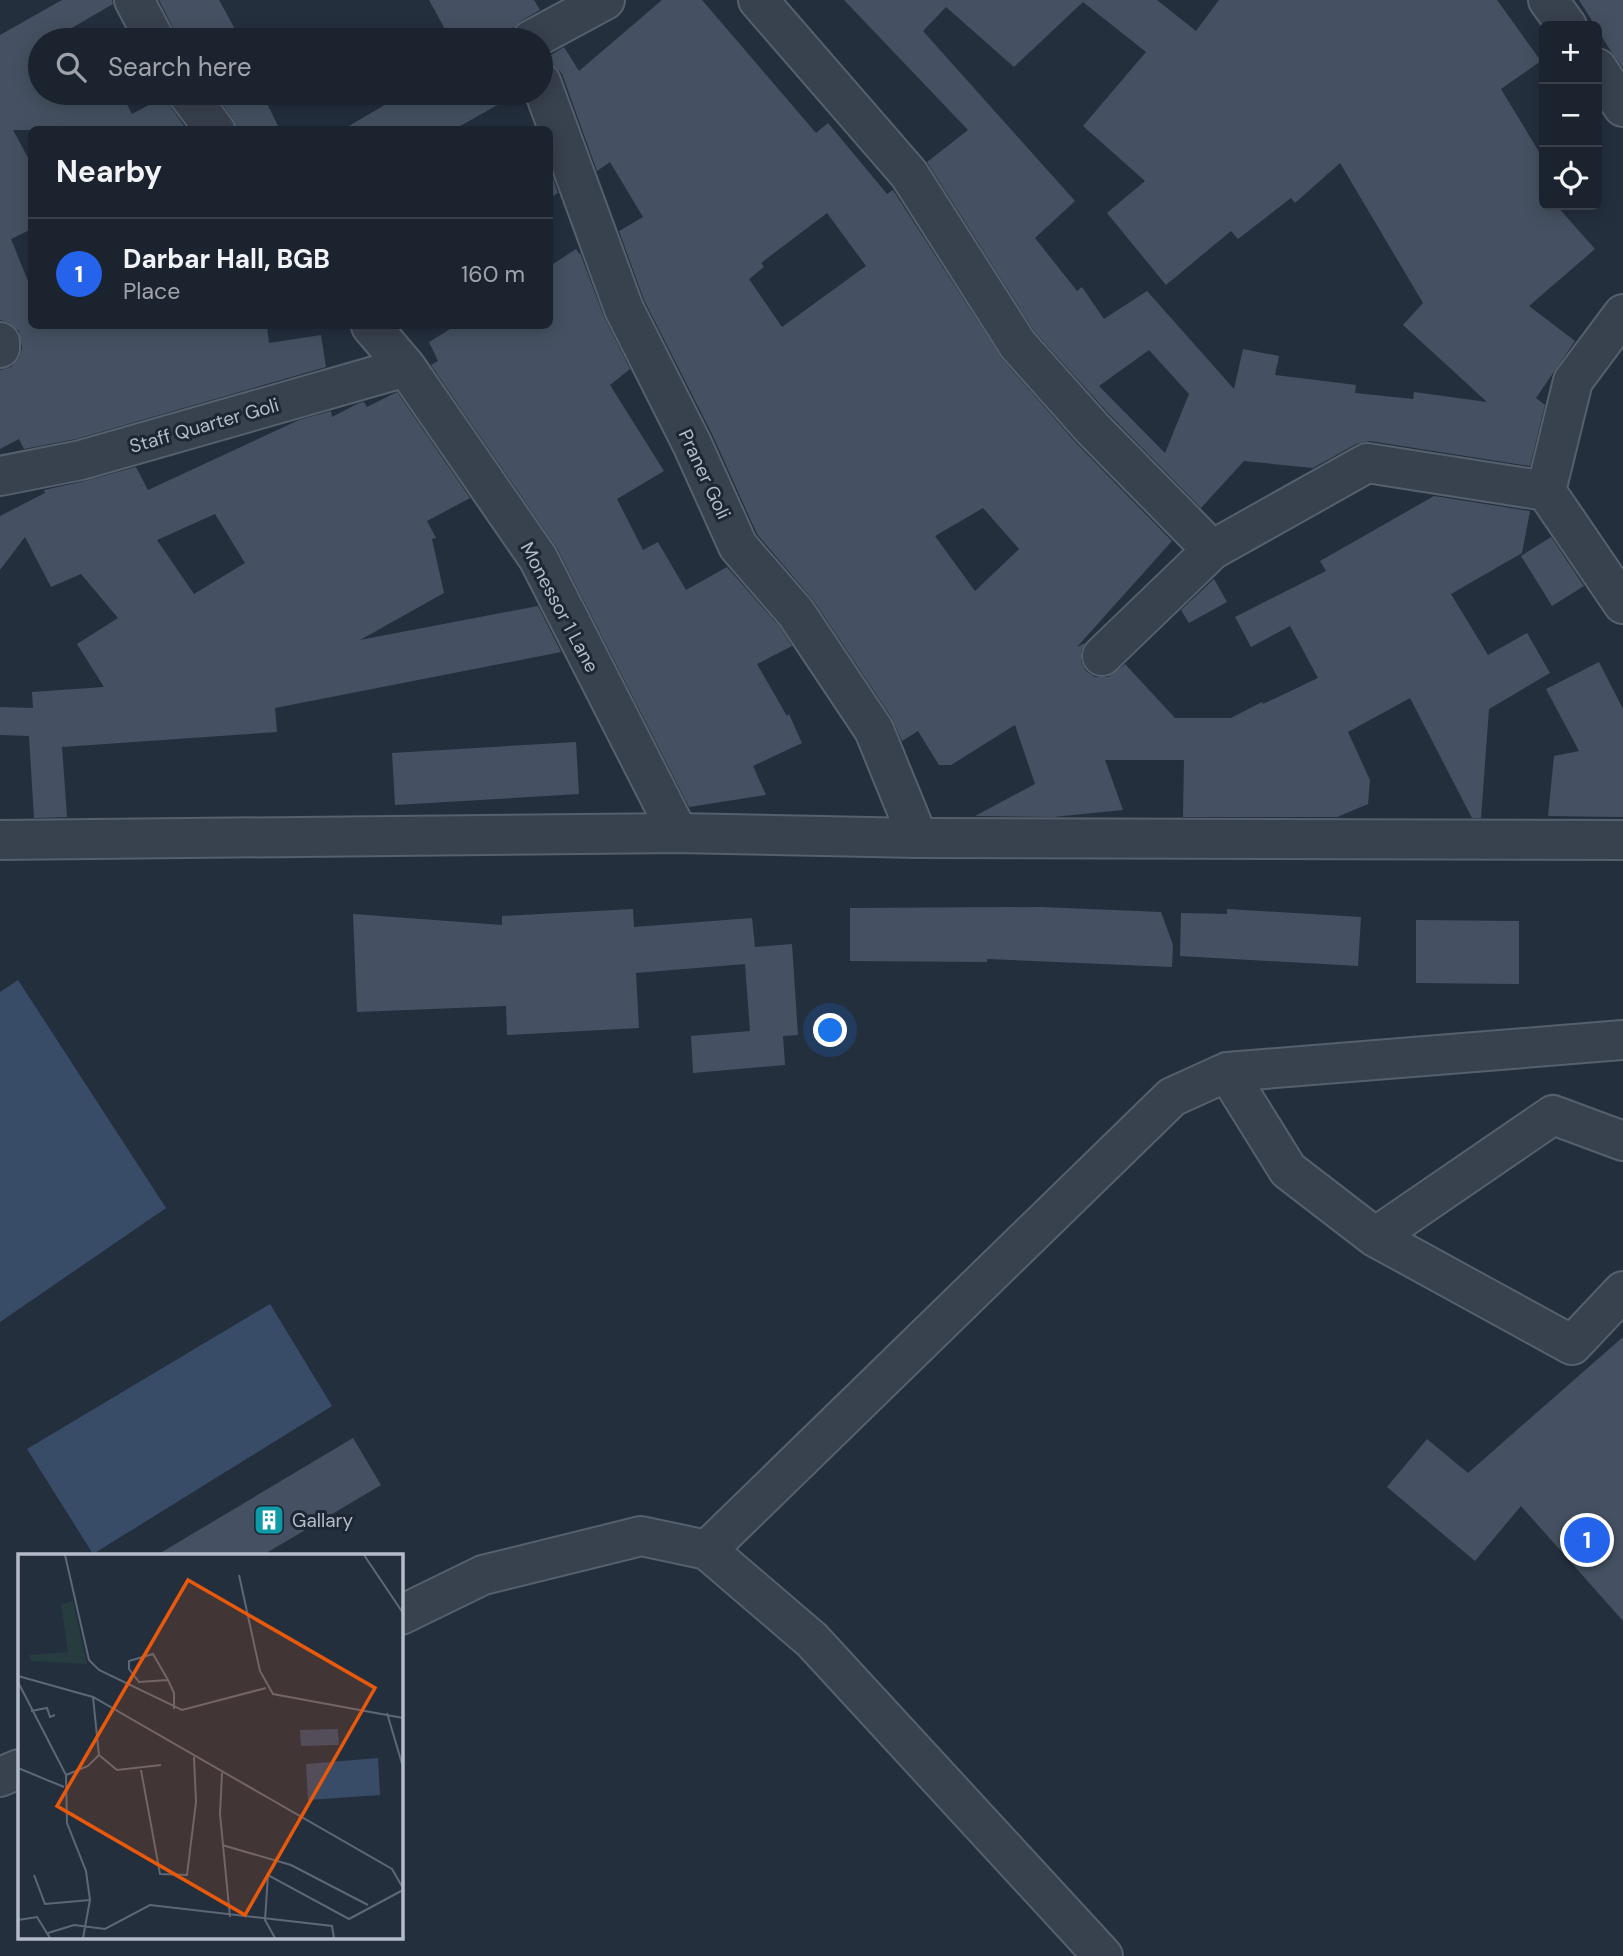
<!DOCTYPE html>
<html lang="en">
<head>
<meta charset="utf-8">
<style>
  body { margin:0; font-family:"DM Sans",sans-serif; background:#282f3a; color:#f1f3f6 }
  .controls { position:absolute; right:21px; top:21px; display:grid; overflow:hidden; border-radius:10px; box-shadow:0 4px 18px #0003 }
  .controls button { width:63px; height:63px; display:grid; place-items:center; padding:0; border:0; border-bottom:2px solid #39404a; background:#1b232e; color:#f1f3f6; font:35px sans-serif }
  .you { position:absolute; left:831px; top:1031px; width:24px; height:24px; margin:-18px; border:5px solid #fff; border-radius:50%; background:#1a73e8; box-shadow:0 0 0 10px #1a73e833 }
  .badge { display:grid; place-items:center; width:46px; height:46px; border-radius:50%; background:#2563eb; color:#fff; font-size:23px; font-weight:700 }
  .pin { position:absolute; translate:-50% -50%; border:4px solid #fff; box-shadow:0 2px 7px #0006 }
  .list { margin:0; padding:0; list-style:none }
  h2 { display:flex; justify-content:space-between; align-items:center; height:91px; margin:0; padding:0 28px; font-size:30px }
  h2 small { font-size:23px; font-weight:400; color:#a0a4aa }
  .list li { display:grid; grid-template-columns:46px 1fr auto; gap:21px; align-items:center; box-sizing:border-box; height:112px; padding:0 28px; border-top:2px solid #39404a }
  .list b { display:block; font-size:26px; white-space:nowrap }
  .list p { margin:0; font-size:23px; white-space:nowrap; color:#a0a4aa }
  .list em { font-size:23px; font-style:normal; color:#a0a4aa }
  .icon { flex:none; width:38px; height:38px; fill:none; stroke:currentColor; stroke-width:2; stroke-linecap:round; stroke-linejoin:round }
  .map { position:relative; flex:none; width:1623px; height:1956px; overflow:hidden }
  .search { position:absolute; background:#1b232e; box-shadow:0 4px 18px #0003; left:28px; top:28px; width:525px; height:77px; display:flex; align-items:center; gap:18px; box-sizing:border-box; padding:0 24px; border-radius:38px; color:#a0a4aa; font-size:26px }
  .panel { position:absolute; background:#1b232e; box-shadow:0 4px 18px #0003; left:28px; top:126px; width:525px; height:203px; border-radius:10px }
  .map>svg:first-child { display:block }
</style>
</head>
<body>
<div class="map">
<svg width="1623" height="1956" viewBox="0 0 1623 1956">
  <rect width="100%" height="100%" fill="#242f3e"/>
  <path fill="#394c67" d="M18 980 166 1208 0 1322V992Z
    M270 1304 332 1406 93 1554 27 1449Z"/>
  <path fill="#455162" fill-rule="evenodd" d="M62 0H112L113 4 51 40H40V93H121L132 114 165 96 170 106 187 130H13L32 165V229L11 239 32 291V326H267L269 343 321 335 326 367 76 439 24 449 19 439 0 449V370L11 367 19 358 22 348 19 331 10 323 0 320V35Z
    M159 0H219L241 40H177L174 30Z
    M429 0H534L540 10 521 21 513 28 509 40H451Z
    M662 0H702L816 133 828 123 887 194 893 190 1002 359 1077 444 1172 541 1077 647 1085 643 1081 651V662L1086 671 1095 677H1108L1125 664 1175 718H1231L1262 702 1263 704 1318 678 1290 626 1251 647 1235 617 1326 571 1320 561 1434 496 1530 511 1522 553 1451 594 1488 655 1527 633 1550 673 1489 709 1481 818H1472L1410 698 1348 732 1370 780 1368 804 1337 817H1183L1184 760H1105L1123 810 1053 817 975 816 1035 784 1015 725 951 765H939L918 731 902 741 892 718 814 601 757 534 712 434 644 300 619 231 643 217 610 162 597 171 562 74 554 65 541 61 564 47 579 71ZM827 213 866 266 782 327 749 279 764 267 761 263ZM983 508 1019 549 975 591 935 536Z
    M844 0H1157L1196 31 1219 0H1497L1541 61 1501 89 1544 160V205H1556L1595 249 1529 306 1575 341 1536 398 1545 405 1530 466 1370 441 1356 444 1313 468 1244 461 1201 508 1109 414 1035 332 927 162 968 130ZM1083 2 1146 52 1083 126 1145 181 1107 213 1166 285 1231 231 1238 239 1291 198 1295 203 1340 163 1423 303 1403 325 1487 402 1414 392 1413 399 1355 393 1356 385 1275 375 1279 356 1243 349 1234 389 1147 291 1104 319 1082 287 1077 291 1035 238 1075 201 923 31 946 7 1014 67ZM1149 350 1189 394 1165 453 1099 386Z
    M1579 0H1623V68L1612 53Z
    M214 93H262L280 130H236L232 117Z
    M405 93H519L453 130H342Z
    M550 169 558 193 550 198Z
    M576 249 579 254 580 253 604 317 630 369 610 385 664 471 617 499 643 550 658 542 686 590 727 567 779 626 792 646 757 664 787 716 789 714 802 743 753 766 766 795 689 807 557 548 431 365 438 361 429 342 455 326H550V266Z
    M397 392 470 498 427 521 436 538 432 539 444 593 360 640 538 606 561 652 275 708 277 732 62 747 67 817 34 818 29 736 0 735V707L33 708 32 692 104 687 77 644 118 618 81 574 51 587 25 537 0 570V516L45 493 44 490 85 481 136 467 148 490 299 420 331 411 332 417 359 403 364 402 367 407ZM215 514 245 563 194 594 157 540Z
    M1551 537 1584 586 1552 606 1521 556Z
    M1214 579 1227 602 1189 623 1181 610Z
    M1599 662 1623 709V817L1548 816 1554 756 1579 751 1546 689Z
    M576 742 579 794 395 805 392 753Z
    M1041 907 1161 912 1173 945 1172 967 987 959V962L850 961V908Z
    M633 909 634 927 752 918 755 947 792 944 798 1035 783 1036 785 1065 693 1073 691 1036 750 1031 745 964 636 973 639 1028 507 1035 506 1006 357 1012 353 914 502 925V916Z
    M1227 909 1361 917 1358 966 1180 956 1181 913 1227 914Z
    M1416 920 1519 921V984L1416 983Z
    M1623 1337V1621L1521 1506 1475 1561 1387 1487 1427 1439 1468 1473Z
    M353 1438 381 1485 263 1555H157Z"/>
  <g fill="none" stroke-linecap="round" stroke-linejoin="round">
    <g stroke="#565f6c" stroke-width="42">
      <path id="minor" d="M134 0 155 40
        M758 0 909 174 1018 345 1093 429 1212 550
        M1548 0 1567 26
        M531 40 605 0
        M1597 68 1623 107
        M541 82 624 309 692 444 738 546 796 613 874 730 918 838
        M187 93 215 130
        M371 326 406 367 538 558 678 833
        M0 342V348
        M0 476 81 460 406 367
        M1546 491 1573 381 1623 314
        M1102 656 1212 550 1367 463 1546 491 1623 604
        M1227 1072 1288 1170 1375 1237 1572 1345 1623 1291
        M1375 1237 1553 1115 1623 1141
        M707 1550 1172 1097 1227 1072 1623 1040
        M401 1615 483 1575 641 1536 707 1550 812 1640 1103 1956
        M0 1777 19 1769"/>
    </g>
    <g stroke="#565f6c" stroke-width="42">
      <path id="tertiary" d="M0 840 678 833 918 838 1623 840"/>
    </g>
    <use href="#minor" stroke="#38414e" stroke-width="38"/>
    <use href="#tertiary" stroke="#38414e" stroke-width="38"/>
  </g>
  <defs>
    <g id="building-square" transform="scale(1.575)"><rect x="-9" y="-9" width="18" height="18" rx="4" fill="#0f9aa8" stroke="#1d2633"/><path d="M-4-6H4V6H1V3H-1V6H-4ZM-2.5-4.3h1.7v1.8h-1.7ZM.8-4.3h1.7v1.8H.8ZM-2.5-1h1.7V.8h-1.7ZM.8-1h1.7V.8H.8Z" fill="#fff"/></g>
  </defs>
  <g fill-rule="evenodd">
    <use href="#building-square" x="269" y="1520"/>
  </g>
  <g text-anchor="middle" stroke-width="6" stroke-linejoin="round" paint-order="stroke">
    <g font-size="19" fill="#b4bcc9" stroke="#1d2633">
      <text transform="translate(204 425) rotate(-16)" y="7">Staff Quarter Goli</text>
      <text transform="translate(705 474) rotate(65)" y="7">Praner Goli</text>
      <text transform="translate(560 607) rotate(62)" y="7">Monessor 1 Lane</text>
    </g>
    <g font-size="19" fill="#b4bcc9" stroke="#1d2633" text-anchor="start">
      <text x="292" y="1527">Gallary</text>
    </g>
  </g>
  <g transform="translate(18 1554)">
    <rect width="385" height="385" fill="#242f3e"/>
    <path d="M55 47 69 110 13 107 11 101 50 98 43 50Z" fill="#263c3f"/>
    <path d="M320 175 321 191 283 192 282 176ZM360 204 362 241 290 246 288 210Z" fill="#394c67"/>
    <path fill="none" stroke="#5e6776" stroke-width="2" d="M47 1 71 106 81 116 164 156 248 134M346 1 385 59M221 21 242 117 255 140 385 164M0 122 75 143 374 315 385 334M150 126 121 128 111 115V107L135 100 150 126 156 139V155M0 128 48 221 49 269 68 317 72 346 65 384M75 143 81 201 99 216 143 211M13 157 29 154 32 163 37 161M369 159 385 213M0 214 46 233M123 216 142 320 169 321 178 248 176 203M204 219 202 260 212 363M48 221 70 212 81 201M204 291 273 311 350 351M16 321 27 350 72 346M0 366 19 363 32 384M30 379 56 371 87 375 132 351 314 372 316 384M257 384 247 366 250 321 331 365 385 336"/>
    <path fill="#e8590c" fill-opacity="0.15" stroke="#e8590c" stroke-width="3.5" d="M170 26 357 134 227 361 39 252Z"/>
    <rect width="385" height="385" fill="none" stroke="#b4bcc9" stroke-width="3.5"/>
  </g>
</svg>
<div class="controls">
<button>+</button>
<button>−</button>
<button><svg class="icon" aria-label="locate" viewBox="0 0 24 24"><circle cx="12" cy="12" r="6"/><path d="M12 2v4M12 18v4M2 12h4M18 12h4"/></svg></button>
</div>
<div class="you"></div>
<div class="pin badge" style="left:1587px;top:1540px">1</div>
<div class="search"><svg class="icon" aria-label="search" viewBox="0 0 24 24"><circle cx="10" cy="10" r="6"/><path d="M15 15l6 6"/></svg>Search here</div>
<section class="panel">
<h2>Nearby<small></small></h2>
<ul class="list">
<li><span class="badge">1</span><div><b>Darbar Hall, BGB</b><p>Place</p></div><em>160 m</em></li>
</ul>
</section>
</div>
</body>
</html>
